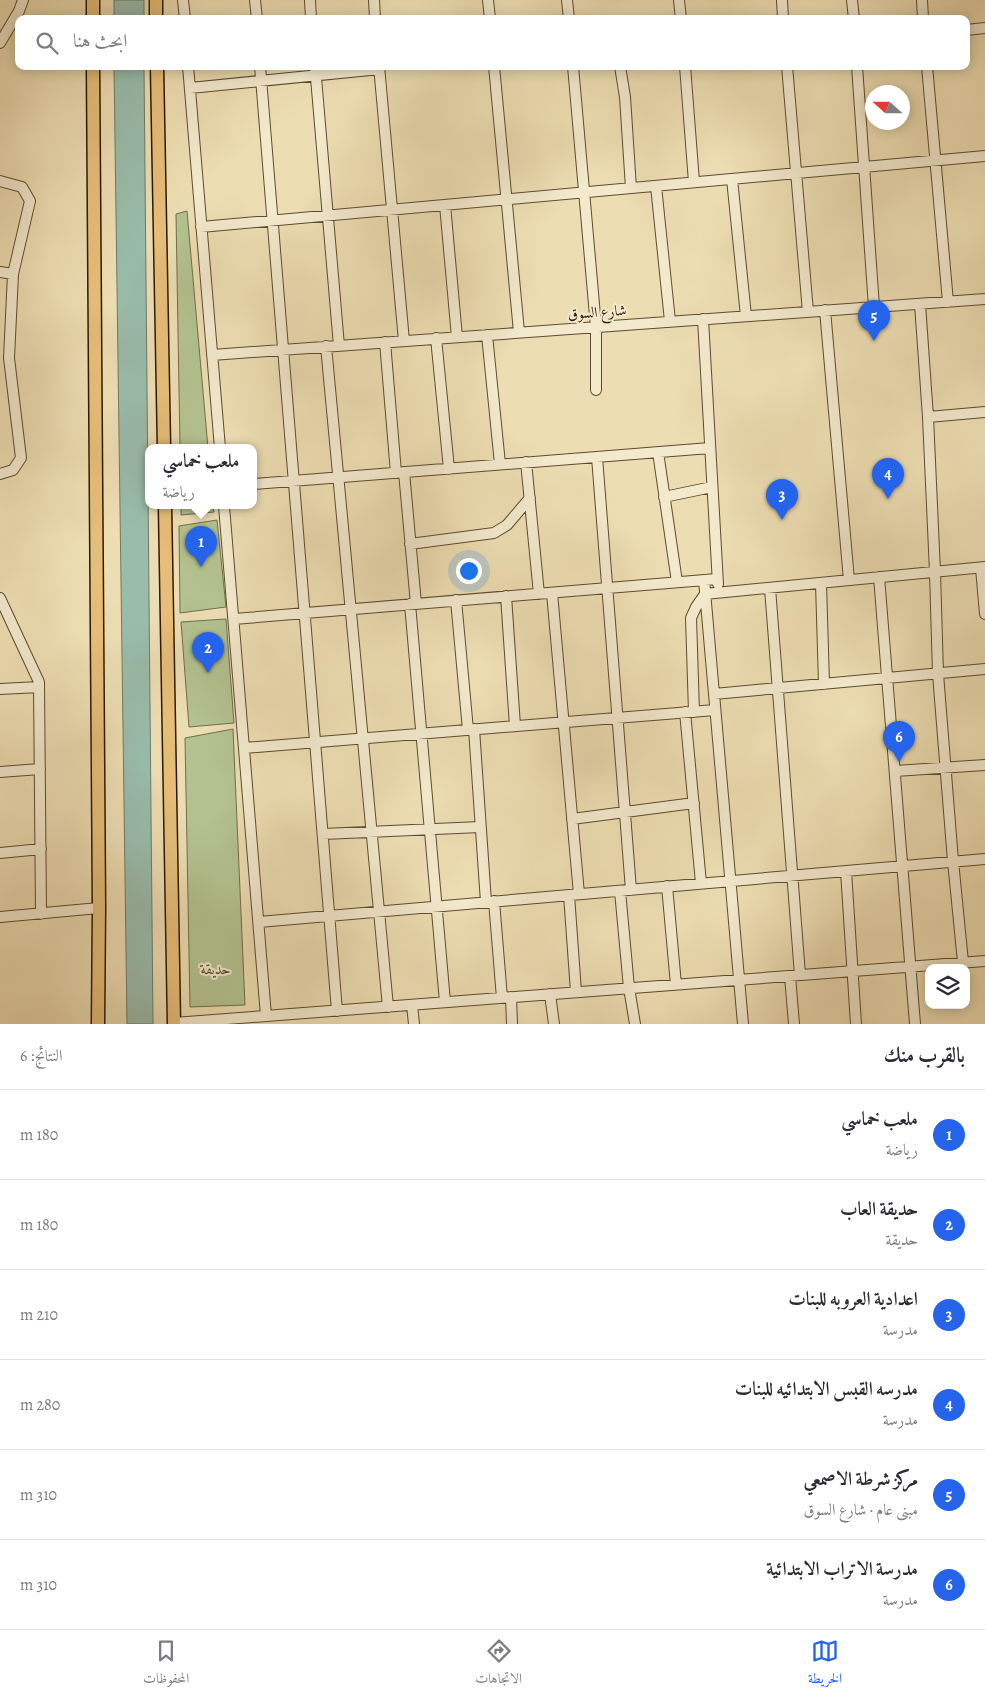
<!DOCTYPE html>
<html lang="ar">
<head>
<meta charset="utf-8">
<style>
  body { margin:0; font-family:Alegreya,Amiri,serif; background:#f2f2f3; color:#2b2b33; direction:rtl }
  .controls { position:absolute; right:15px; bottom:15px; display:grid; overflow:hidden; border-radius:10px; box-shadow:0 2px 12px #0003 }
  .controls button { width:45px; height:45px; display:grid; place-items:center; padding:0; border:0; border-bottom:1px solid #e1e1e2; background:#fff; color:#2b2b33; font:25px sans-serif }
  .compass { position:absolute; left:865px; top:85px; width:45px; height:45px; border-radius:50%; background:#fff; box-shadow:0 2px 12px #0003; rotate:291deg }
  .you { position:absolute; left:468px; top:570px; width:18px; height:18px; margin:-12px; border:4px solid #fff; border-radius:50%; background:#1a73e8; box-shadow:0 0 0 8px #1a73e833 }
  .badge { display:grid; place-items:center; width:32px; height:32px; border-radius:50%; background:#2563eb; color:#fff; font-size:16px; font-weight:700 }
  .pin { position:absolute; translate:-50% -41px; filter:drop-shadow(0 1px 2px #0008) }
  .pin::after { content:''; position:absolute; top:26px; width:18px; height:15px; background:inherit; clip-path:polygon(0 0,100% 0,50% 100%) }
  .popup { position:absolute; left:145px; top:444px; width:112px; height:65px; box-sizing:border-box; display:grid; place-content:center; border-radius:10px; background:#fff; filter:drop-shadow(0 1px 4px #0005); font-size:16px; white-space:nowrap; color:#7c7c81 }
  .popup b { font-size:19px; color:#2b2b33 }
  .popup::after { content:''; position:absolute; left:50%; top:100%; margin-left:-10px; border:10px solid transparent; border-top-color:#fff }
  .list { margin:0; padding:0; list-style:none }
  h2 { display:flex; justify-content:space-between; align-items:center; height:65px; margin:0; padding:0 20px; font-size:21px }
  h2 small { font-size:16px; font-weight:400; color:#7c7c81 }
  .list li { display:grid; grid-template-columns:32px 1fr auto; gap:15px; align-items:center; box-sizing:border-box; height:90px; padding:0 20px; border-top:1px solid #e1e1e2 }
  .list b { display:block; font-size:19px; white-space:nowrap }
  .list p { margin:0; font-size:16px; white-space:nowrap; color:#7c7c81 }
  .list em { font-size:16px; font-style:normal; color:#7c7c81 }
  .icon { flex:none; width:28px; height:28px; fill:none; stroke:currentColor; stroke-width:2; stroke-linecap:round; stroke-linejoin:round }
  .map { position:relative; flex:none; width:985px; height:1024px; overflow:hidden; direction:ltr }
  .search { position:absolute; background:#fff; box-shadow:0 2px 12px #0003; left:15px; right:15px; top:15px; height:55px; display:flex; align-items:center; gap:12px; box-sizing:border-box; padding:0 18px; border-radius:10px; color:#7c7c81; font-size:19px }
  .sheet { height:605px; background:#fff }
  nav { display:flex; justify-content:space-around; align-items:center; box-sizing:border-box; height:70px; border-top:1px solid #e1e1e2; background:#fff; font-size:14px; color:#7c7c81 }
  nav a { display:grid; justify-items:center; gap:2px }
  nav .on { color:#2563eb }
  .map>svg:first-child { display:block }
</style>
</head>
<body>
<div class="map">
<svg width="985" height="1024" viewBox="0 0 985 1024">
  <rect width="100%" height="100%" fill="#edddb2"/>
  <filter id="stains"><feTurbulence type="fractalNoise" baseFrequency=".004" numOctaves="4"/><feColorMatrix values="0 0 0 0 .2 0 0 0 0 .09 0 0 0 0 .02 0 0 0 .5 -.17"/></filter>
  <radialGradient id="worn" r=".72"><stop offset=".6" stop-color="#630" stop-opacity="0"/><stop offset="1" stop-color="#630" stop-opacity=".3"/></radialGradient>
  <path fill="#b3c290" stroke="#706e4a" d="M187 211 208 448H180L176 214Z
    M181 506H213L214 512 181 515Z
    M217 520 226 607 180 613 179 526Z
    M226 619 234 723 189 727 181 622Z
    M233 729 245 1005 190 1007 185 738Z"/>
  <path fill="#99bcab" stroke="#6e7b68" d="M114 0H144V19H114Z
    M114 66H144L153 1024H127Z"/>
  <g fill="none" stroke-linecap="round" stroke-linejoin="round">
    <g stroke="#5d4b30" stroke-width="12">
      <path id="minor" d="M183 0 185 19
        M255 0 257 19
        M310 0 311 19
        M374 0 375 19
        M488 0 490 19
        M567 0 569 19
        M679 0 681 19
        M782 0 783 19
        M852 0 854 19
        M922 0 923 19
        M966 30 985 28
        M0 43 19 11 23 0
        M188 66 220 448
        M260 66 337 1011
        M315 66 339 346
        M379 66 404 341
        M494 66 519 332
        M573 66 596 327V390
        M620 66 625 97 631 188
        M685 66 694 182
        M787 66 808 312
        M857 66 874 307
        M927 66 948 302
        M190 88 380 69
        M732 179 746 316
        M0 181 22 187 30 201 13 274 9 358 21 458 13 470 0 474
        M656 186 670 321
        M445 205 457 337
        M201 227 985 156
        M0 272 13 274
        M920 304 928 417 935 572 938 674 953 861 963 962
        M825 310 849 580
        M703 319 718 584
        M487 335 500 464
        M436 338 449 469
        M385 342 396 473
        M326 346 388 1007
        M212 355 985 299
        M928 417 985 412
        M658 452 677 582
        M597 457 631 890
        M526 462 539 594
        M404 472 416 604
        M254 484 710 448
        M664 497 712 487
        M224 506 266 1016
        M410 544 494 533 507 525 530 498
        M981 568 985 614
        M879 577 915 1024
        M704 580 743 1024
        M821 583 824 684
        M770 588 800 975
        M552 593 579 894
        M506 596 515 726
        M0 598 39 682 41 914
        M456 600 468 730
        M410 604 445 1002
        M234 619 717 579
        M0 689 39 687
        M714 694 985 669
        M685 712 701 883
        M694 712 691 618 696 607 705 594 985 567
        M474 729 486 902
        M244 748 715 710
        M895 771 985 765
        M0 772 40 769
        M572 819 694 803
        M323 834 480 827
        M0 853 41 849
        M846 871 856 1024
        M667 886 676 985
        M620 891 629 988 635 1024
        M569 895 576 992
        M494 901 502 998
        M0 917 99 908
        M259 922 985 859
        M790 976 794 1024
        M550 994 554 1024
        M511 997 512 1024
        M412 1005 414 1024
        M174 1023 985 961"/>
    </g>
    <g stroke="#2d1a04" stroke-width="15">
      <path id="major" d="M93 0V19
        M156 0V19
        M93 66 99 908 98 1024
        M157 66 164 448
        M165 506 174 1024"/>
    </g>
    <use href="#minor" stroke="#f3e9cd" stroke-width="10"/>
    <use href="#major" stroke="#e6be79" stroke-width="12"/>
  </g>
  <g text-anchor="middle" stroke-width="4" stroke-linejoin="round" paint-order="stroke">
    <g font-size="15" fill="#2d1a04" stroke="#f3e9cd">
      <text transform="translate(597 312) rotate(-4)" y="5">شارع السوق</text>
    </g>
    <g font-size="15" font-style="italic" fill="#554c2e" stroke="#f3e9cd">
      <text x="216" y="974">حديقة</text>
    </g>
  </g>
  <rect width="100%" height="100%" filter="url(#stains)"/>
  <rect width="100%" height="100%" fill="url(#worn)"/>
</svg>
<div class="controls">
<button><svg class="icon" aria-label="layers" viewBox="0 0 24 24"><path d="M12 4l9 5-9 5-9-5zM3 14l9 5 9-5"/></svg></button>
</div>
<svg class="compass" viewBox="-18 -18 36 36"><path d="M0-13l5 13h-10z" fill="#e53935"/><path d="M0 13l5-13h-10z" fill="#7c7c81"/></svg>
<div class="you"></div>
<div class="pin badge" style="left:201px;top:567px">1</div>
<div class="popup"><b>ملعب خماسي</b>رياضة</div>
<div class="pin badge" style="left:208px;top:673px">2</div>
<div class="pin badge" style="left:782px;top:520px">3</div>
<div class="pin badge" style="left:888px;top:499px">4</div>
<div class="pin badge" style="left:874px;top:341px">5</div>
<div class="pin badge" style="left:899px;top:762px">6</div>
<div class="search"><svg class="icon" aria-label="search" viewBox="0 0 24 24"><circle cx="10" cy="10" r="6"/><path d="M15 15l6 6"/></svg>ابحث هنا</div>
</div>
<section class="sheet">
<h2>بالقرب منك<small>النتائج: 6</small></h2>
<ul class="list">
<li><span class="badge">1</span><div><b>ملعب خماسي</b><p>رياضة</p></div><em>180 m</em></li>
<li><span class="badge">2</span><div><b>حديقة العاب</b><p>حديقة</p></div><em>180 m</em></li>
<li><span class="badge">3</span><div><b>اعدادية العروبه للبنات</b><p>مدرسة</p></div><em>210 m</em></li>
<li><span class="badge">4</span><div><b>مدرسه القبس الابتدائيه للبنات</b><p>مدرسة</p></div><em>280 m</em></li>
<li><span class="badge">5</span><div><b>مركز شرطة الاصمعي</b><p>مبنى عام · شارع السوق</p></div><em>310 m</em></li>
<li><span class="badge">6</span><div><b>مدرسة الاتراب الابتدائية</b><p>مدرسة</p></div><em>310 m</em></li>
</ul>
</section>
<nav>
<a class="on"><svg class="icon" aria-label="map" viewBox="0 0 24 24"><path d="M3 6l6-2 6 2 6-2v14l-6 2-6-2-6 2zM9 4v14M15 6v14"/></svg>الخريطة</a>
<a><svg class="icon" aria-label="directions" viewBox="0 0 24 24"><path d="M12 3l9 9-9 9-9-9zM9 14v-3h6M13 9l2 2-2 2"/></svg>الاتجاهات</a>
<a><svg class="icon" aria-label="saved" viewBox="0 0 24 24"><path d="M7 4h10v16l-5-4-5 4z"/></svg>المحفوظات</a>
</nav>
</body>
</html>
